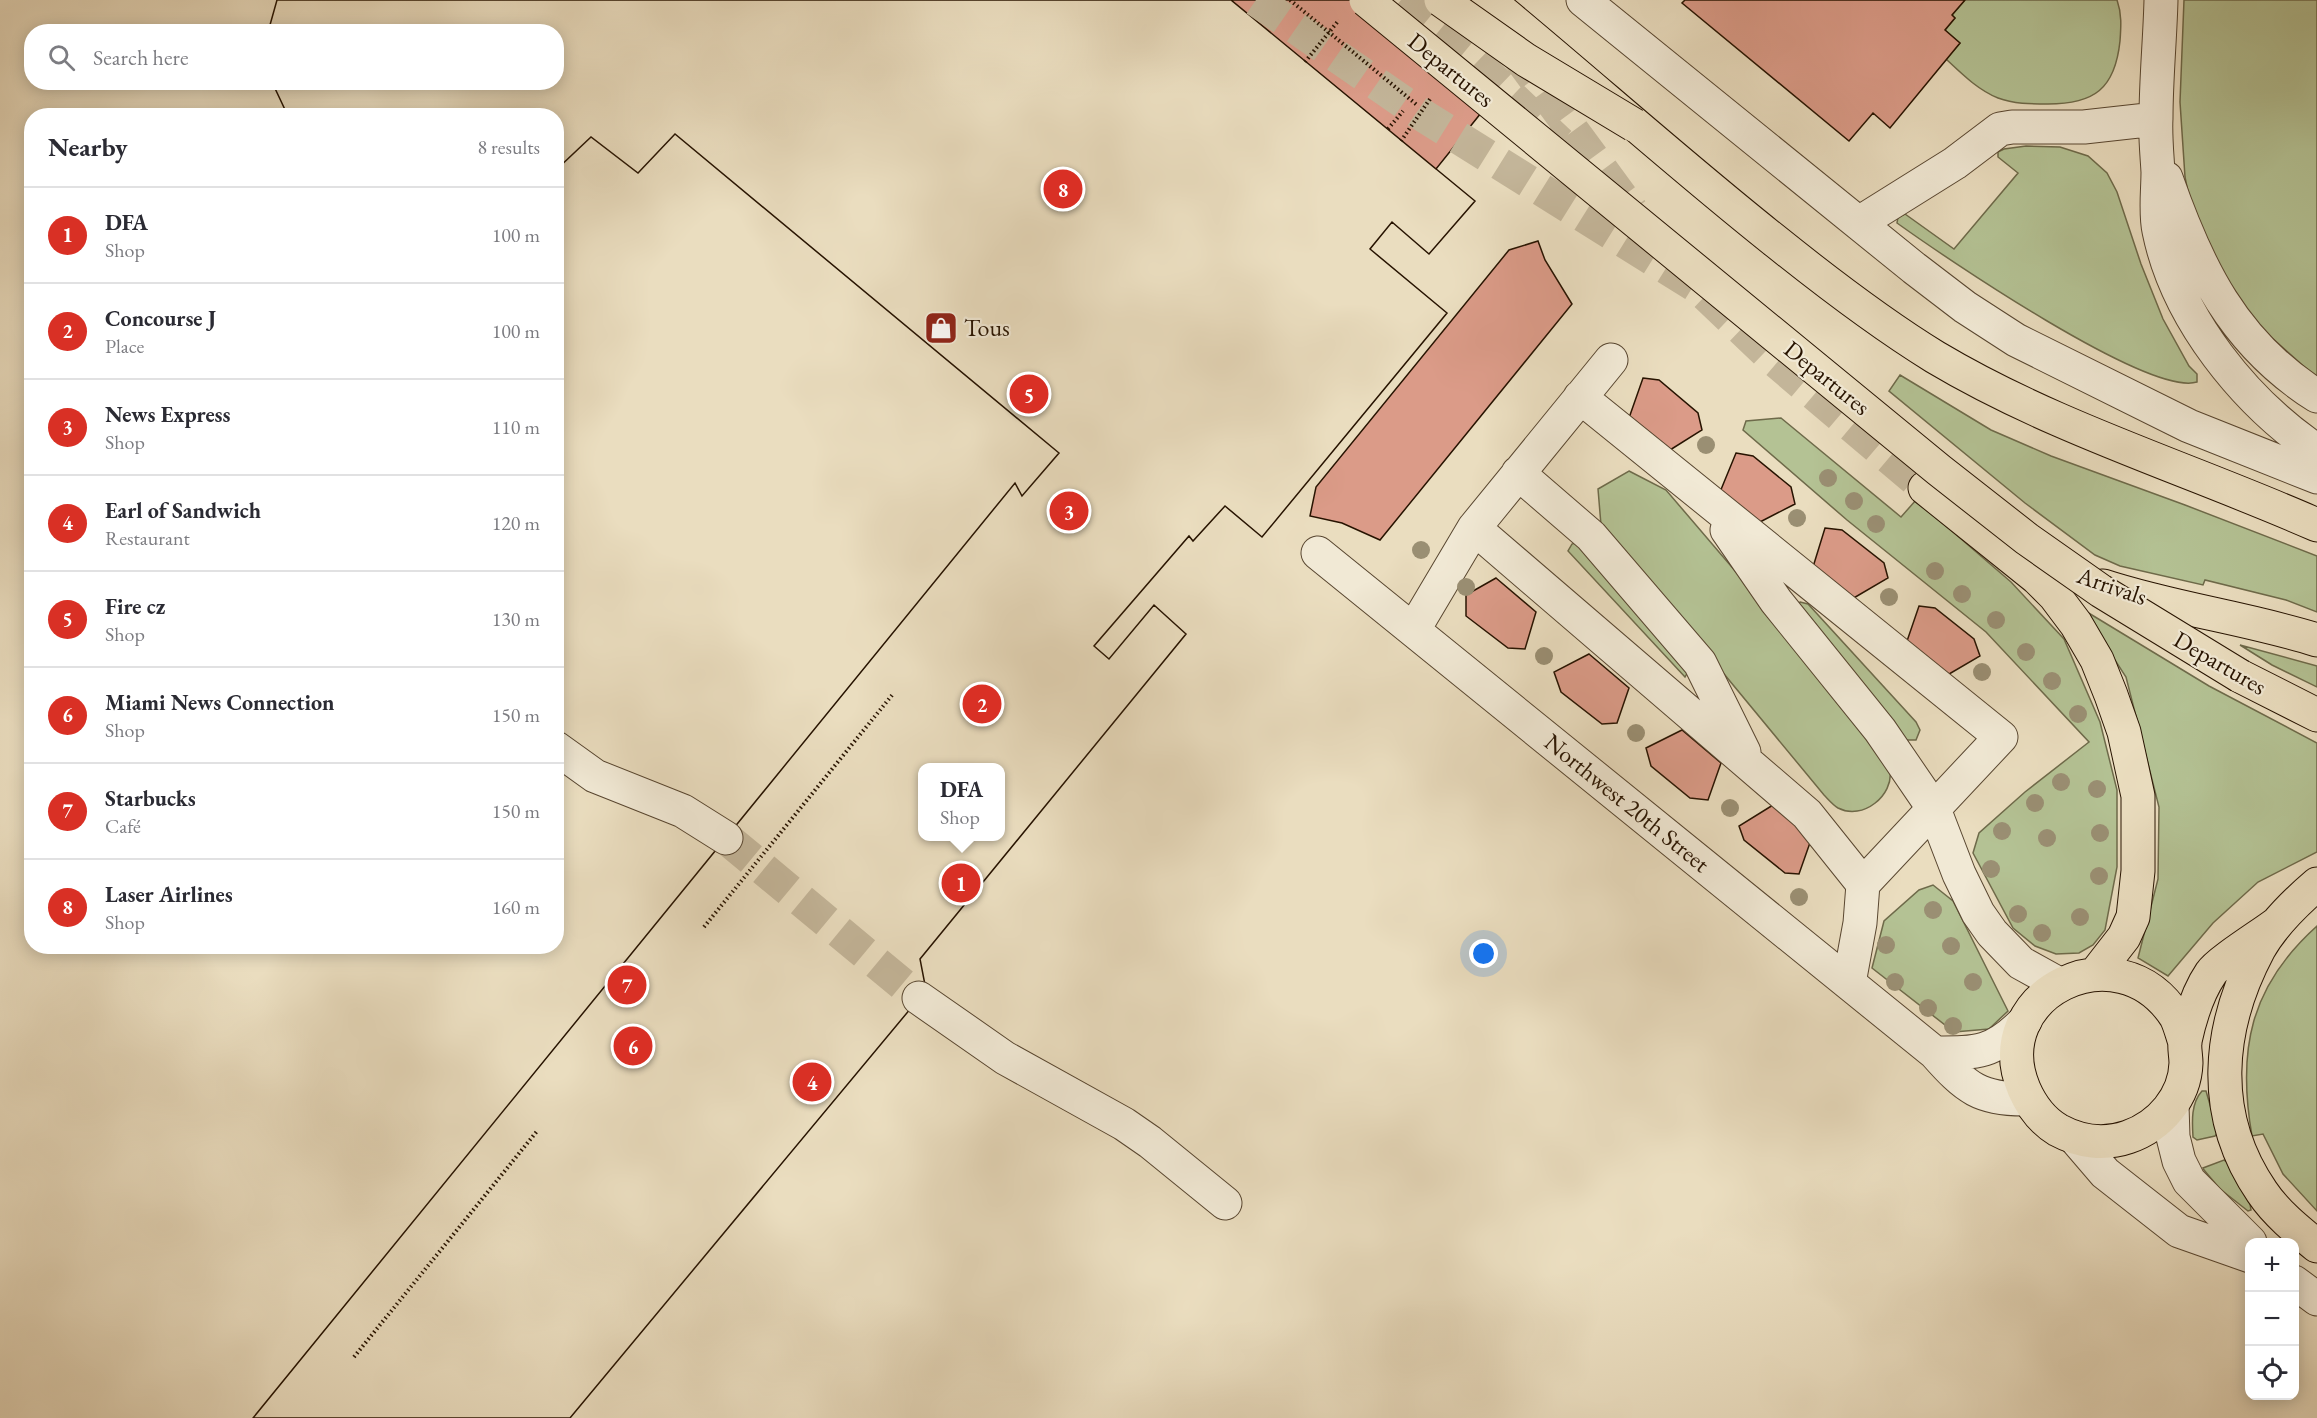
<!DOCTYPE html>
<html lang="en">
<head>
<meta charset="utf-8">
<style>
  body { margin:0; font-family:"EB Garamond",serif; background:#f7f7f7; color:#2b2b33 }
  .controls { position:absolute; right:18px; bottom:18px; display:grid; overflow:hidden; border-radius:12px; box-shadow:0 3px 15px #0003 }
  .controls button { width:54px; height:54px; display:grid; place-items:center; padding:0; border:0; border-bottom:2px solid #e1e1e2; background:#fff; color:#2b2b33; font:30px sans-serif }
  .you { position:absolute; left:1484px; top:954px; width:21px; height:21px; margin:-15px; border:4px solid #fff; border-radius:50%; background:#1a73e8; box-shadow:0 0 0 9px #1a73e833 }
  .badge { display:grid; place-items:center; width:39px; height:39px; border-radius:50%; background:#d93025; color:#fff; font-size:20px; font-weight:700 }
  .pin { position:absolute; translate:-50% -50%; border:3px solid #fff; box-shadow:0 2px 6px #0006 }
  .popup { position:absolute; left:918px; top:763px; width:87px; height:78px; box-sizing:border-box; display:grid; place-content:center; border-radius:12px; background:#fff; filter:drop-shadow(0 2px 4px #0005); font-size:20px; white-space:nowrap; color:#7c7c81 }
  .popup b { font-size:22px; color:#2b2b33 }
  .popup::after { content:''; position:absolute; left:50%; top:100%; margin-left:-12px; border:12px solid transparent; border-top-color:#fff }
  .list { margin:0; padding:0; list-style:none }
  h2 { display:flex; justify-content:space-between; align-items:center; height:78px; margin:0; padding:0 24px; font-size:26px }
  h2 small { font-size:20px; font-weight:400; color:#7c7c81 }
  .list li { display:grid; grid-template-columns:39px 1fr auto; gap:18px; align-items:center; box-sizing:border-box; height:96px; padding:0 24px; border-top:2px solid #e1e1e2 }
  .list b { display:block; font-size:22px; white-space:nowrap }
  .list p { margin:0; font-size:20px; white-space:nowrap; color:#7c7c81 }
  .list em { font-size:20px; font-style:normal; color:#7c7c81 }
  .icon { flex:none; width:33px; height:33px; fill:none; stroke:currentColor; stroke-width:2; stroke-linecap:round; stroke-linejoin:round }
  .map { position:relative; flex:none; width:2317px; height:1418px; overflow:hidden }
  .search { position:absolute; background:#fff; box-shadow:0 3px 15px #0003; left:24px; top:24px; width:540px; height:66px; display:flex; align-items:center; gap:15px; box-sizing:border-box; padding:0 21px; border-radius:24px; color:#7c7c81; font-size:22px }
  .panel { position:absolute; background:#fff; box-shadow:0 3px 15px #0003; left:24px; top:108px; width:540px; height:846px; border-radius:24px }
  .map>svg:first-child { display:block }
</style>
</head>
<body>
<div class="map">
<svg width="2317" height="1418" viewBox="0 0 2317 1418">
  <rect width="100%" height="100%" fill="#eaddbf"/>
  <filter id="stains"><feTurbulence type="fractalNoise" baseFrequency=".00333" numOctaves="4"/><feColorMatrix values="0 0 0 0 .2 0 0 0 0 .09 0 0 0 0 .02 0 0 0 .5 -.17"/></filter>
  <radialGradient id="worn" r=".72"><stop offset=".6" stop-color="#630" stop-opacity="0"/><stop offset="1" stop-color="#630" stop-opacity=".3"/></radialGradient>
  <path fill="#b4c294" stroke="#6e6a4a" stroke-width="1.5" d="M1965 0H2117C2122 14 2121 27 2120 41 2115 89 2094 104 2048 104 2030 104 2014 104 1998 98 1978 90 1962 74 1946 59L1960 43 1945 30 1955 18 1952 15Z
    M2184 0H2317V378L2255 323 2218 269 2190 202 2185 177 2180 102Z
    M2026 146 2060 147 2088 156 2107 173 2117 192 2141 264 2163 319 2189 366 2197 374V382C2149 397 1943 256 1897 223L1898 217 1905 214 1954 249 2018 173 1998 157V152L2004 149Z
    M1900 375 1991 430 2051 456 2185 505 2317 556V612L2286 600 2205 580 2203 585 2120 566 2095 555 2025 503 1889 391Z
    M1781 418 1901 517 1916 500 2011 582 2064 639 2100 722 2117 790V867L2105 930 2093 945 2079 953 2056 954 2035 946 2013 928 1973 853 1979 833 2025 792 2089 742 1986 632 1847 520 1743 430 1746 421Z
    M1629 471 1666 490 1760 600 1890 770C1894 795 1863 821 1838 808 1833 805 1828 799 1824 795L1601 525 1598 489Z
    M1581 541 1690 668 1685 677 1568 551 1572 544Z
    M1800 602 1808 604 1916 722 1920 730 1916 740H1906L1796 606Z
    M2082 609 2209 686 2317 743V852L2258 882 2213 923 2168 976 2138 958 2158 879 2159 807 2126 677Z
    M2240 645 2317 666V687L2272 665Z
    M1933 885 1953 901 2008 1011 1989 1029 1954 1032 1872 968 1884 921 1919 890Z
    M2317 926V1211L2283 1174 2263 1134 2252 1136C2237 1050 2250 986 2317 926Z
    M2202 1091H2206L2218 1132 2215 1136 2197 1140 2193 1137C2192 1121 2191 1103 2202 1091Z
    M2224 1160 2229 1163 2250 1204 2251 1210 2248 1211 2220 1189 2204 1170 2203 1168Z"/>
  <path fill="#db9b88" stroke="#271300" stroke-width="1.5" fill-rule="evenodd" d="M277 0H1231L1475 201 1429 254 1392 222 1370 249 1447 313 1262 537 1225 506 1193 541 1189 536 1094 646 1109 659 1154 605 1186 634 920 959 926 990 570 1418H253L1015 483 1022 496 1059 453 675 134 638 173 591 137 556 170V116H288L272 82H556V32H268ZM922 768H1000V836H922Z
    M277 0H1231L1475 201 1429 254 1392 222 1370 249 1447 313 1262 537 1225 506 1193 541 1189 536 1094 646 1109 659 1154 605 1186 634 920 959 926 990 570 1418H253L1015 483 1022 496 1059 453 675 134 638 173 591 137 556 170V116H288L272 82H556V32H268ZM922 768H1000V836H922Z
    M1231 0H1354L1485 108 1436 169Z
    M1685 0H1965L1952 15 1955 18 1945 30 1960 43 1890 128 1873 113 1849 141 1682 3Z
    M1538 241 1545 260 1572 304 1380 540 1342 523 1310 516 1316 487 1509 250Z
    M1643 378 1659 380 1698 413 1702 430 1670 450 1629 418Z
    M1736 453 1753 456 1791 487 1795 504 1758 523 1720 492Z
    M1825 528 1842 530 1884 563 1888 578 1852 599 1813 567Z
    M1496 578 1536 612 1525 649 1508 648 1466 616V595Z
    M1919 606 1935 608 1974 639 1980 656 1944 677 1906 644Z
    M1589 654 1629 688 1617 723 1602 724 1561 692 1554 672Z
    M1682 730 1721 763 1708 800 1690 798 1651 766 1646 748Z
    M1773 805 1812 837 1799 874 1785 873 1744 840 1739 826Z"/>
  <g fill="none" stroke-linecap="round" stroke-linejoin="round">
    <path stroke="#c3b599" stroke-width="33" stroke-dasharray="33 16" stroke-linecap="butt" d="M726 838 919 998"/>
    <path stroke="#c3b599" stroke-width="33" stroke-dasharray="33 16" stroke-linecap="butt" d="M1256 0 1419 113 1694 285
      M1401 0 1471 58 1560 143
      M1515 52 1632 211
      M1706 295 1773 359 1925 488"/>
    <g stroke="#584630" stroke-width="35">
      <path id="minor" d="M1583 0 1914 268 1965 307 2016 340 2189 426 2317 477
        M2161 0C2160 39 2156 79 2156 118 2155 136 2157 154 2158 172 2158 191 2155 213 2159 231 2177 319 2245 402 2317 451
        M2166 178C2197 267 2233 343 2317 396
        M1859 223 1955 163 2000 129 2012 127H2084L2156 119
        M1580 397 2001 737 1863 884 1860 923 1849 983
        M1518 473 1591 536 1700 663 1744 752
        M1474 528 1807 814 1863 884
        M1727 530 1776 601 1880 730 1934 809 1959 874 1978 913 1992 933 2021 963 2059 984
        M1318 553 1935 1053C1966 1088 1980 1100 2028 1099
        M1414 629 1474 528 1611 360
        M556 748 595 776 683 811 726 838
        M919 998 1005 1058 1124 1124 1150 1142 1225 1203
        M1935 1053C1978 1053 1994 1053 2025 1021
        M2172 1105 2173 1137 2179 1161 2189 1181 2250 1242
        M2075 1138 2105 1173 2179 1231 2250 1256
        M2294 1282 2317 1299"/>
    </g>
    <g stroke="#271300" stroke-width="35">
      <path id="major" d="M1488 0C1584 79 1676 162 1774 240 1825 281 1878 322 1935 357 2054 428 2190 469 2317 525
        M1925 488 2037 578 2055 596 2076 624 2097 660 2111 695 2124 732 2138 796V871L2133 917 2124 937 2096 973
        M2103 586C2173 609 2247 618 2317 640
        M2240 676 2317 715
        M2317 884C2296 902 2273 924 2259 949 2217 1028 2209 1115 2262 1192 2276 1213 2297 1230 2317 1246
        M2185 1043C2182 1034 2180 1025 2176 1017 2118 926 1984 995 2024 1089 2031 1105 2043 1121 2058 1130 2080 1142 2105 1145 2128 1137 2160 1126 2185 1097 2186 1063 2186 1056 2184 1048 2185 1041 2190 1018 2198 992 2211 973 2218 962 2263 934 2276 924"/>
    </g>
    <path stroke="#271300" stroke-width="4" stroke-dasharray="1.5 3" stroke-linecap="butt" d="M1305 62 1339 20
      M1388 129 1403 111
      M1401 141 1430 99
      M704 927 893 694
      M354 1357 538 1130"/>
    <use href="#minor" stroke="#f1e9d5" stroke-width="33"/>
    <use href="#major" stroke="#eaddbf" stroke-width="33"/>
    <g stroke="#271300" stroke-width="35" stroke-linecap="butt">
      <path id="major-bridge" d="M1366 0 1939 470 2027 539 2101 591 2240 676
        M1441 0 1526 60 1634 125"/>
    </g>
    <path stroke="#271300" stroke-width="4" stroke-dasharray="1.5 3" stroke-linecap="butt" d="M1290 0 1417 105"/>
    <use href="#major-bridge" stroke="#eaddbf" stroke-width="33"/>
  </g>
  <g fill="#9a8f73">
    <circle cx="1706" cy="445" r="9"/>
    <circle cx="1828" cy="478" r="9"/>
    <circle cx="1854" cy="501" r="9"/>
    <circle cx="1797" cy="518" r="9"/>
    <circle cx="1876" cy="524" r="9"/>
    <circle cx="1421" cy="550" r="9"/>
    <circle cx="1935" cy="571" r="9"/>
    <circle cx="1466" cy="587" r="9"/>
    <circle cx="1962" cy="594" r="9"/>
    <circle cx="1889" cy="597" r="9"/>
    <circle cx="1996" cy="620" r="9"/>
    <circle cx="2026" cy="652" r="9"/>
    <circle cx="1544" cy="656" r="9"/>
    <circle cx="1982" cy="672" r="9"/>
    <circle cx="2052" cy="681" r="9"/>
    <circle cx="2078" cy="714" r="9"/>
    <circle cx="1636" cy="733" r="9"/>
    <circle cx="2061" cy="782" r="9"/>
    <circle cx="2097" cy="789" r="9"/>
    <circle cx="2035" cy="803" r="9"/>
    <circle cx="1730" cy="808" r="9"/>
    <circle cx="2002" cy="831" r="9"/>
    <circle cx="2100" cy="833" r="9"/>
    <circle cx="2047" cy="838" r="9"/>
    <circle cx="1991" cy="869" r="9"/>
    <circle cx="2099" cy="876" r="9"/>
    <circle cx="1799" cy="897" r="9"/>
    <circle cx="1933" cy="910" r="9"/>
    <circle cx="2018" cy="914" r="9"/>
    <circle cx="2080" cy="917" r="9"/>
    <circle cx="2042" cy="933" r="9"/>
    <circle cx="1886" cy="945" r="9"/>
    <circle cx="1951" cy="946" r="9"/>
    <circle cx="1895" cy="982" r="9"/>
    <circle cx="1973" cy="982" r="9"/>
    <circle cx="1928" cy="1008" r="9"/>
    <circle cx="1953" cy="1026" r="9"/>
  </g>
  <defs>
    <g id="shop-square" transform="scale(1.725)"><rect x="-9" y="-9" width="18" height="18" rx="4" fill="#8f2418" stroke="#f1e9d5"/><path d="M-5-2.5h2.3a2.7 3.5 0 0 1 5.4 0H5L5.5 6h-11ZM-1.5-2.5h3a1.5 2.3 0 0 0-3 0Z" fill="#fff"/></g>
  </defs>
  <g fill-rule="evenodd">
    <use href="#shop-square" x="941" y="328"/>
  </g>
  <g text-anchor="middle" stroke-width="4.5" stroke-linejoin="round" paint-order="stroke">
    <g font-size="24" fill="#271300" stroke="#f1e9d5">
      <text transform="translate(1451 70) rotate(39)" y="8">Departures</text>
      <text transform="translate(1827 378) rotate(39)" y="8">Departures</text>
      <text transform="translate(2112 586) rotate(19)" y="8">Arrivals</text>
      <text transform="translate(2220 663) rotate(30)" y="8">Departures</text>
      <text transform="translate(1627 803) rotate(39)" y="8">Northwest 20th Street</text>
    </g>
    <g font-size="24" fill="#271300" stroke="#f1e9d5" text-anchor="start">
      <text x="964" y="336">Tous</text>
    </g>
  </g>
  <rect width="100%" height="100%" filter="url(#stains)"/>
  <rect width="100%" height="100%" fill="url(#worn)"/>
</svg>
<div class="controls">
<button>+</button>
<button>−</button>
<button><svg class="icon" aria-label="locate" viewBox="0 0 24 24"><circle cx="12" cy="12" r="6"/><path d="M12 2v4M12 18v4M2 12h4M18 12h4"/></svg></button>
</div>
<div class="you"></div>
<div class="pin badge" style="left:961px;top:883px">1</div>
<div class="popup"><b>DFA</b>Shop</div>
<div class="pin badge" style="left:982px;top:704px">2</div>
<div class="pin badge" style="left:1069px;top:511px">3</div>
<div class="pin badge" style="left:812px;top:1082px">4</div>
<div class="pin badge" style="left:1029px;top:394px">5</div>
<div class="pin badge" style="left:633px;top:1046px">6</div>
<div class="pin badge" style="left:627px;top:985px">7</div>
<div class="pin badge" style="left:1063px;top:189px">8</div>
<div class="search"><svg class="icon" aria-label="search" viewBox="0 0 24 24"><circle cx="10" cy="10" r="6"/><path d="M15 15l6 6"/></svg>Search here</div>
<section class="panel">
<h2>Nearby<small>8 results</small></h2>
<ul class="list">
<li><span class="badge">1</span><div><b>DFA</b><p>Shop</p></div><em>100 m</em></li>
<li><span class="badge">2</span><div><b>Concourse J</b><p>Place</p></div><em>100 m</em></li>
<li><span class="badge">3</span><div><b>News Express</b><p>Shop</p></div><em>110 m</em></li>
<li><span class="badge">4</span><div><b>Earl of Sandwich</b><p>Restaurant</p></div><em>120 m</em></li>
<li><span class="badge">5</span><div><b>Fire cz</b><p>Shop</p></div><em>130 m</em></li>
<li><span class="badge">6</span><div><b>Miami News Connection</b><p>Shop</p></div><em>150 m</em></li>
<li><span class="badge">7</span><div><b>Starbucks</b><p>Café</p></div><em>150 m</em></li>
<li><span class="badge">8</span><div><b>Laser Airlines</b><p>Shop</p></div><em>160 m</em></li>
</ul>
</section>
</div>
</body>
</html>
